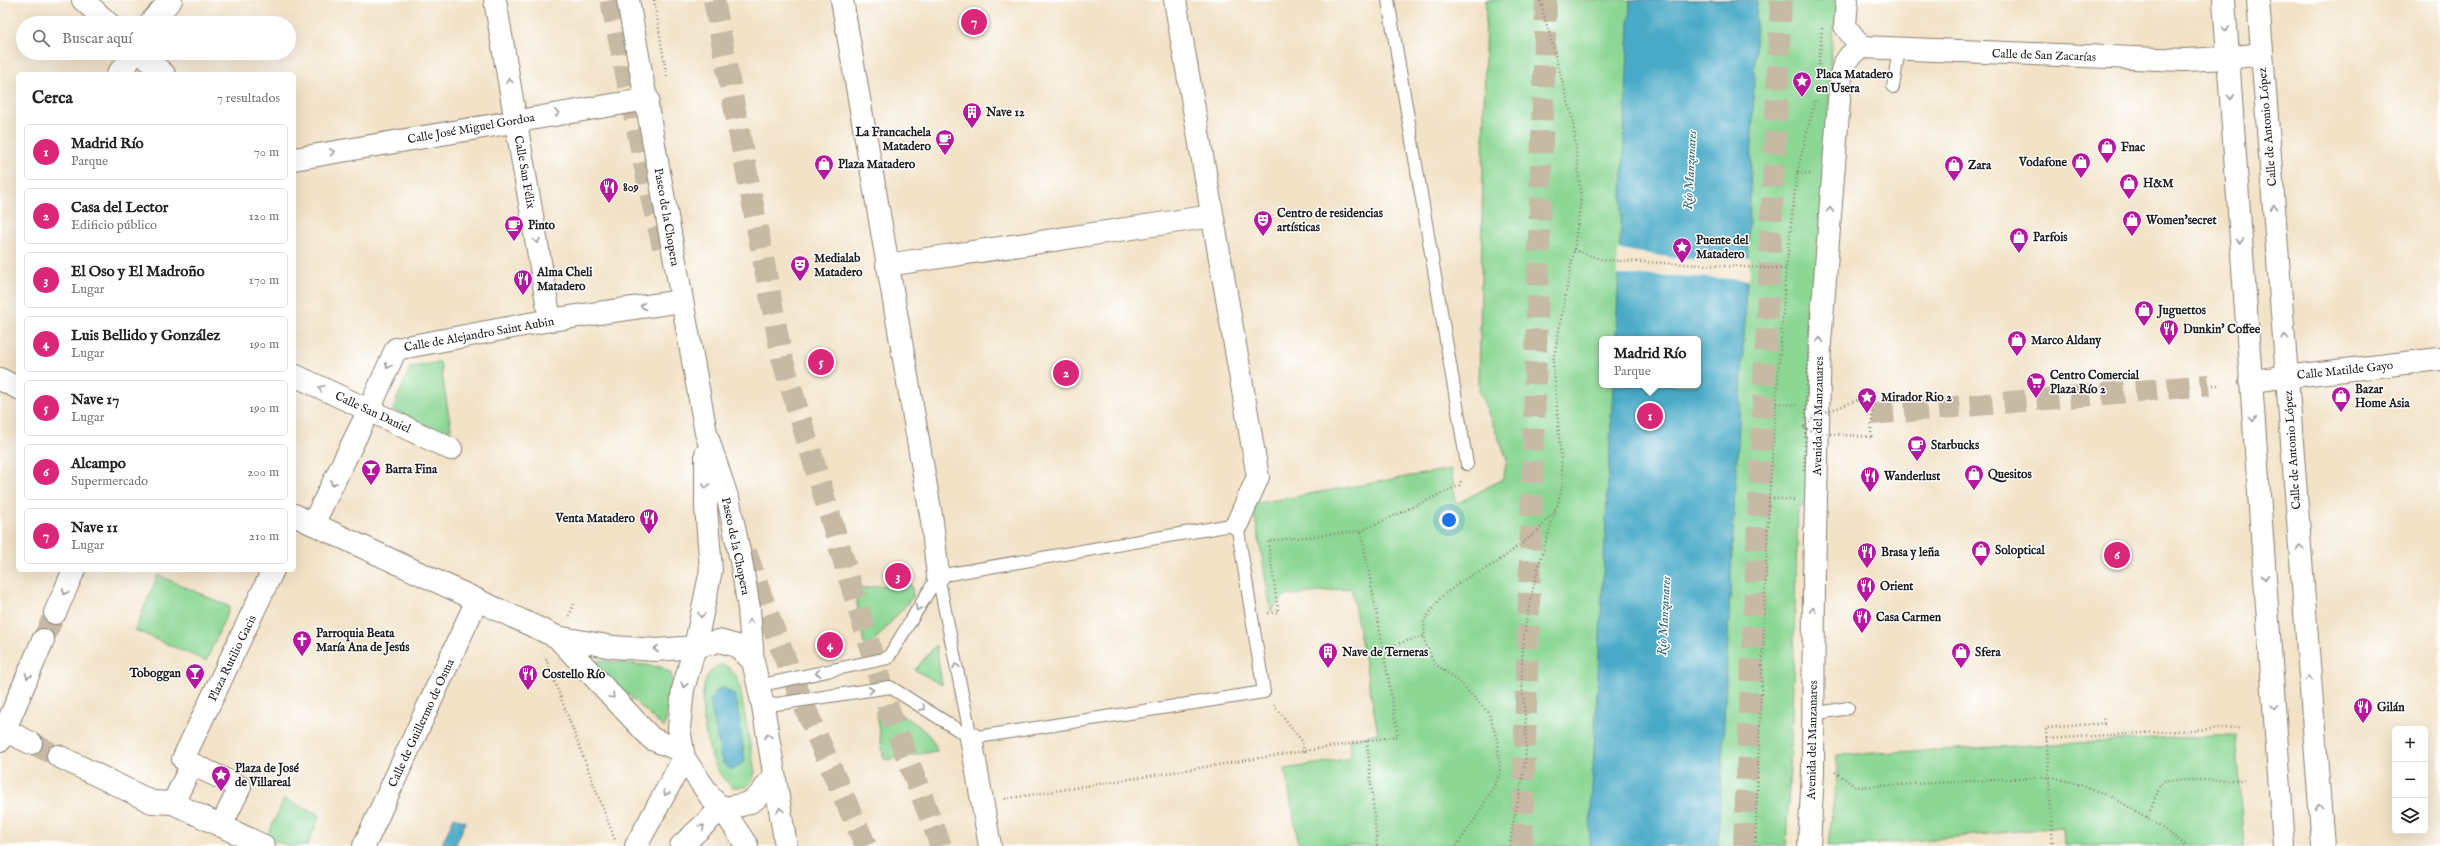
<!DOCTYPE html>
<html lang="es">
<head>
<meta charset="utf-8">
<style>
  body { margin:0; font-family:"IM FELL English",serif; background:#f6f6f6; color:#202124 }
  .controls { position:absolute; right:12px; bottom:12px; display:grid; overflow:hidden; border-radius:6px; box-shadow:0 4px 16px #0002 }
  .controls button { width:36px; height:36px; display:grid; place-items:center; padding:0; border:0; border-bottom:1px solid #e0e0e0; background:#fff; color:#202124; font:20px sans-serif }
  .you { position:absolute; left:1449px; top:520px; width:14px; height:14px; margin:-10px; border:3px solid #fff; border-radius:50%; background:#1a73e8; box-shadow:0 0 0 6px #1a73e833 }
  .badge { display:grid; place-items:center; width:26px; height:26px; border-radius:50%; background:#db2777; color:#fff; font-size:13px; font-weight:700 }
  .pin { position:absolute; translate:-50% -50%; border:2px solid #fff; box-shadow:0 1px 4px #0006 }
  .popup { position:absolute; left:1599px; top:336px; width:102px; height:52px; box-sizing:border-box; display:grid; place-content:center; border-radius:6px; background:#fff; filter:drop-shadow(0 1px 3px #0005); font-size:13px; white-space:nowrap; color:#757577 }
  .popup b { font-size:15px; color:#202124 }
  .popup::after { content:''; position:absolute; left:50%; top:100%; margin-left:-8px; border:8px solid transparent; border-top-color:#fff }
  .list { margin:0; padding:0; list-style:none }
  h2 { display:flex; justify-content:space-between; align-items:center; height:52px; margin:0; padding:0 16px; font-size:17px }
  h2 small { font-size:13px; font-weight:400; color:#757577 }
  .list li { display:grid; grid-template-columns:26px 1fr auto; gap:12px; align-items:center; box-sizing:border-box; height:56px; margin:0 8px 8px; padding:0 8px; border:1px solid #e0e0e0; border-radius:6px }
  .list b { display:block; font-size:15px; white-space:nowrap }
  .list p { margin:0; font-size:13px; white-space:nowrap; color:#757577 }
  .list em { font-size:13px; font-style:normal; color:#757577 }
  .icon { flex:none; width:22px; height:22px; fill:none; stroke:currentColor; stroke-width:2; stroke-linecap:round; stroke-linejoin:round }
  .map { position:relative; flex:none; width:2440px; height:846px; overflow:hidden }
  .search { position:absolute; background:#fff; box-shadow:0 4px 16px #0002; left:16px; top:16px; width:280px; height:44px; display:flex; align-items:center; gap:10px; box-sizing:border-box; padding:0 14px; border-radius:22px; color:#757577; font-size:15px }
  .panel { position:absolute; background:#fff; box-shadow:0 4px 16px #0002; left:16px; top:72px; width:280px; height:500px; border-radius:6px }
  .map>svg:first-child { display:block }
</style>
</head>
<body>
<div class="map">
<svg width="2440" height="846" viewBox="0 0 2440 846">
  <rect width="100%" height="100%" fill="#fff"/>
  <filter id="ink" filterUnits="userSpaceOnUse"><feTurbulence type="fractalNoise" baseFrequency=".025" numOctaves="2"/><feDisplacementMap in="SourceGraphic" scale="8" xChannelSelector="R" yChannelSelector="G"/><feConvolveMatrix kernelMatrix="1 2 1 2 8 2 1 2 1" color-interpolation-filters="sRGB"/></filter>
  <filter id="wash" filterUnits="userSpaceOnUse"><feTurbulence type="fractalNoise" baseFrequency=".012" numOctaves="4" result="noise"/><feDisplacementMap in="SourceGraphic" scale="16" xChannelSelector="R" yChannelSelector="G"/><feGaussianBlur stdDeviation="0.9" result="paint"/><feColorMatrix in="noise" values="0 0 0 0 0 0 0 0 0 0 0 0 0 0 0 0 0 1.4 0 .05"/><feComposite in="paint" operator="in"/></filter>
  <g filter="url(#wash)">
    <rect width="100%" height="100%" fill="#f2e2c6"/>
    <path fill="#8cd794" stroke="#547a58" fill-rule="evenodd" d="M1486 0H1838L1832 41 1808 506H1798L1791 747 1786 846H1299L1285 769 1351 758 1349 739 1378 733 1351 588 1285 596 1271 611 1253 504 1451 469 1456 504 1503 479 1507 459 1479 391ZM1602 339H1698V385H1602Z
      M440 362 451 429 439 432 393 409 410 368Z
      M158 575 230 607 206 661 135 630Z
      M905 582 912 586 913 597 869 647 864 644 855 593 859 589Z
      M936 645 942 685 915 670Z
      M597 660 661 667 671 673 673 685 664 728 595 664Z
      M721 665 728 667 738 678 755 772 753 780 747 787H732C724 780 718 772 714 762 705 741 690 674 721 665Z
      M881 708C900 712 933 730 937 751L885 760 883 755 876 712Z
      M2235 735 2244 846H2064L2063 827 1857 846H1828L1837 772V755Z
      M284 799 320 815 307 846H288L267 837Z"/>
    <path fill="#48aac7" stroke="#326372" d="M1630 0H1757L1746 304 1735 491 1718 846H1589L1613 385H1698V339H1616Z
      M724 688 736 696 745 761 735 769H730L722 762 710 701 717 690Z
      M454 817 466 822 455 846H441Z"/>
    <path fill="#f2e2c6" d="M1618 249 1680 259 1750 258 1749 280 1679 276 1617 275Z"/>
  </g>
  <g filter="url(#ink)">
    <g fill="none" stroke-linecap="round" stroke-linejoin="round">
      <path stroke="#c7baa4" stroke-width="22" stroke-dasharray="22 11" stroke-linecap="butt" d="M1872 414 2209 385
        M43 640 55 613
        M31 743 58 756"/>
      <path stroke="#c7baa4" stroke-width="22" stroke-dasharray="22 11" stroke-linecap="butt" d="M611 0 649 188 663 247
        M714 0 782 358 890 713 941 846
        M746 552C780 653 822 750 866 846
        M1522 846 1546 0
        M1744 846 1781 0"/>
      <g stroke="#877f71" stroke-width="14">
        <path id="lane" d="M1388 0 1467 464
          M1893 87 1899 49
          M938 576 1237 524 1264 692 971 738
          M758 686 888 658 938 576 971 738 890 687 763 706
          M1813 714 1848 708"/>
      </g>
      <g stroke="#877f71" stroke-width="24">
        <path id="street" d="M83 0 108 23
          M495 0 550 320
          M842 0 932 521 938 576
          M1175 0 1258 477 1237 524
          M1847 0 1845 26 1861 47
          M150 23 171 0
          M1861 47 2184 60 2228 58 2261 54
          M141 53 164 74
          M118 74 128 63
          M294 159 648 99
          M887 265 1212 216
          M294 375 451 449
          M2250 381 2440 359
          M313 524 369 410 396 349 550 320 682 301
          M55 613 74 570
          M0 728 31 743
          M971 738 990 846
          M0 741 43 640
          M58 756 152 802 173 803 264 846
          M192 764 183 759 273 570
          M173 803 192 764 240 787 221 826
          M364 846 477 600
          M1809 846 1813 771 1814 577 1820 343 1841 75C1844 61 1849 55 1861 47"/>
      </g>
      <g stroke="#877f71" stroke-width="24">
        <path id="secondary" d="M628 0 706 433 729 503 742 566 749 609 753 661 763 706 786 846
          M0 379 18 388
          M706 454V507L711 570 695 647 683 689 679 728 684 758 712 799 722 808 747 846
          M294 515 557 637 613 647 656 650 695 647 719 641 737 646 753 661
          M557 637 652 739 682 751
          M722 808C755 804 756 802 774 775
          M636 846 684 758
          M681 846 722 808"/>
      </g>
      <g stroke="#877f71" stroke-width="24">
        <path id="primary" d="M2224 0 2284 846
          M2258 0 2323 846"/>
      </g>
      <path stroke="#877f71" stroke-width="2.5" stroke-dasharray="1 3" stroke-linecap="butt" d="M654 0 667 78
        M1819 65 1822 28
        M1797 173 1811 174
        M1574 250 1603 260 1786 269
        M2209 385H2218
        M1776 403 1797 405
        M1871 437 1873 394
        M1769 498 1794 500
        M1361 531 1460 485 1461 480
        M1268 613 1278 612V610L1268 541 1361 531 1383 648
        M569 616 574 604
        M546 659 615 840
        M1274 705 1302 741 1304 752
        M2046 739 2241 727
        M1367 741 1377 846
        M1835 772 1856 787 2050 777C2108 789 2140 812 2187 846
        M1005 799 1398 736 1383 648 1424 636
        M2147 817 2160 786 2165 780H2244
        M1456 846 1478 815 1500 774 1498 743 1489 713 1459 682 1434 663 1425 642 1424 621 1442 596 1467 578 1496 563 1539 530 1557 506 1563 484 1553 362 1574 250 1581 198 1573 120 1540 0
        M1510 846C1513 812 1526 779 1526 744 1527 719 1521 693 1522 668 1523 612 1540 561 1556 508
        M1755 846 1769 498 1786 269 1797 173 1815 100
        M2053 846 2046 728 2104 723 2103 716"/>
      <use href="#lane" stroke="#fff" stroke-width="12"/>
      <use href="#street" stroke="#fff" stroke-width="22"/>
      <use href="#secondary" stroke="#fff" stroke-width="22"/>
      <use href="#primary" stroke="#fff" stroke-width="22"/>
      <path stroke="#877f71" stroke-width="2.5" stroke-dasharray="1 3" stroke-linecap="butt" d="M1871 437 1816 433 1804 427 1814 417 1873 394
        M1804 470 1810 307"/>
    </g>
    <defs><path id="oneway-chevron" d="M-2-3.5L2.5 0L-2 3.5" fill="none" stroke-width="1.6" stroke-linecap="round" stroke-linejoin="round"/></defs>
    <g stroke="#999">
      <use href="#oneway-chevron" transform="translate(2226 29) rotate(86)"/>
      <use href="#oneway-chevron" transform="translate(509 81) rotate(-100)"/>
      <use href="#oneway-chevron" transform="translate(2231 97) rotate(87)"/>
      <use href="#oneway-chevron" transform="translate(557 113) rotate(-9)"/>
      <use href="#oneway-chevron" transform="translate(332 152) rotate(-10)"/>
      <use href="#oneway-chevron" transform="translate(2274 207) rotate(-95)"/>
      <use href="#oneway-chevron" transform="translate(1830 210) rotate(-86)"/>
      <use href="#oneway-chevron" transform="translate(537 241) rotate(80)"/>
      <use href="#oneway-chevron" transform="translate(2240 241) rotate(86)"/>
      <use href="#oneway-chevron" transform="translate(643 306) rotate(173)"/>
      <use href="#oneway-chevron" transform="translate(2285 337) rotate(-94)"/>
      <use href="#oneway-chevron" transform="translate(1820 340) rotate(-86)"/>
      <use href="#oneway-chevron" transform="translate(388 366) rotate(114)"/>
      <use href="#oneway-chevron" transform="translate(321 388) rotate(-155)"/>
      <use href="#oneway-chevron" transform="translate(2253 419) rotate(85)"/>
      <use href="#oneway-chevron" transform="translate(333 483) rotate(116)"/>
      <use href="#oneway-chevron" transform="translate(706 486) rotate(90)"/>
      <use href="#oneway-chevron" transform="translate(2300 548) rotate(-94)"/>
      <use href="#oneway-chevron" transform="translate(2265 577) rotate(86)"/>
      <use href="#oneway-chevron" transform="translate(65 592) rotate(114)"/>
      <use href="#oneway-chevron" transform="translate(918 608) rotate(121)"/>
      <use href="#oneway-chevron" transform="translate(1813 610) rotate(-89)"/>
      <use href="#oneway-chevron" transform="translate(701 615) rotate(102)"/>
      <use href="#oneway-chevron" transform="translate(750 622) rotate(-95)"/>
      <use href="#oneway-chevron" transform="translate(656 649) rotate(180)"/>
      <use href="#oneway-chevron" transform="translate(956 666) rotate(-102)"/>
      <use href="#oneway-chevron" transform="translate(818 673) rotate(168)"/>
      <use href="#oneway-chevron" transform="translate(28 676) rotate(113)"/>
      <use href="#oneway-chevron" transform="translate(2309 678) rotate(-94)"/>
      <use href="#oneway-chevron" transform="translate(684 685) rotate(104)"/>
      <use href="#oneway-chevron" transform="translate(871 690) rotate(-8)"/>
      <use href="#oneway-chevron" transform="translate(612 696) rotate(47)"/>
      <use href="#oneway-chevron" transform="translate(2274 707) rotate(86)"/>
      <use href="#oneway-chevron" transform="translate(923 708) rotate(32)"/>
      <use href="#oneway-chevron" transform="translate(768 736) rotate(-99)"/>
      <use href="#oneway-chevron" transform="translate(666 793) rotate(118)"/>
      <use href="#oneway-chevron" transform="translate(2319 807) rotate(-95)"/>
      <use href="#oneway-chevron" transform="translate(780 810) rotate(-100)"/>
      <use href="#oneway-chevron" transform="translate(702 827) rotate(-42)"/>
    </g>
  </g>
  <defs>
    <g id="sight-pin" transform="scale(1)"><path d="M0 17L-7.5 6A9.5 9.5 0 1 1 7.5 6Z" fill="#b5179e" stroke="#fff"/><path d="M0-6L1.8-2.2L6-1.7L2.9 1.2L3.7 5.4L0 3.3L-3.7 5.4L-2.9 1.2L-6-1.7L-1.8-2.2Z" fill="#fff"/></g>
    <g id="building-pin" transform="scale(1)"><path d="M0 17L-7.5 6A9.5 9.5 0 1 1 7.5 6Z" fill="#b5179e" stroke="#fff"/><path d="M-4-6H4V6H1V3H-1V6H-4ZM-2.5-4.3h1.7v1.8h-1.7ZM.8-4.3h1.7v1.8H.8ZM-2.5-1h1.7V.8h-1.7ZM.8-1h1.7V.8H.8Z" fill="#fff"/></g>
    <g id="cafe-pin" transform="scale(1)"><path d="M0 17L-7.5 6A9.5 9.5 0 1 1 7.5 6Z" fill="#b5179e" stroke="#fff"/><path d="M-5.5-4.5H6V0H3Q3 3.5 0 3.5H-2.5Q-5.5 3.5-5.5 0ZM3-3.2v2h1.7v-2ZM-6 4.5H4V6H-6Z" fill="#fff"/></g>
    <g id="shop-pin" transform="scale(1)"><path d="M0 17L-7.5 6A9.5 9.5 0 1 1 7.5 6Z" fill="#b5179e" stroke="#fff"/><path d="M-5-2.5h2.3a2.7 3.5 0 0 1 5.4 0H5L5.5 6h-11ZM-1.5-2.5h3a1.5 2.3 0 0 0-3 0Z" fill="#fff"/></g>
    <g id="restaurant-pin" transform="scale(1)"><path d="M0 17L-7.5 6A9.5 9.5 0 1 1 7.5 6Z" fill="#b5179e" stroke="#fff"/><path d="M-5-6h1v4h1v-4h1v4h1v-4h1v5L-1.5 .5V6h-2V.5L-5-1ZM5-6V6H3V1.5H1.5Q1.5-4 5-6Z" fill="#fff"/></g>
    <g id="theatre-pin" transform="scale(1)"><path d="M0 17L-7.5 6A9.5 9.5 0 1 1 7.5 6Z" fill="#b5179e" stroke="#fff"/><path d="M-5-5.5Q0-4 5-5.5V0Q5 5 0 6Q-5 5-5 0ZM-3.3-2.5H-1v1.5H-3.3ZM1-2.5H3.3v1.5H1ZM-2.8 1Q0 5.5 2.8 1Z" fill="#fff"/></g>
    <g id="supermarket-pin" transform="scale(1)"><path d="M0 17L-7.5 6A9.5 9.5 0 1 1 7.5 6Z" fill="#b5179e" stroke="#fff"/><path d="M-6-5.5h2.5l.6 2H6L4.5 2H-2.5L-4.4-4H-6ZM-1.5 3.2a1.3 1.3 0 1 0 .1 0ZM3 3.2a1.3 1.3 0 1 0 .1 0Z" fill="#fff"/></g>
    <g id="bar-pin" transform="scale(1)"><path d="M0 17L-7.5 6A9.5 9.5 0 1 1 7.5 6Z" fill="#b5179e" stroke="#fff"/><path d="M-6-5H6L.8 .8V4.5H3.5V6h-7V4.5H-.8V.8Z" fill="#fff"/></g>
    <g id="church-pin" transform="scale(1)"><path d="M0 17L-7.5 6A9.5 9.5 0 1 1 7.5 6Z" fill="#b5179e" stroke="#fff"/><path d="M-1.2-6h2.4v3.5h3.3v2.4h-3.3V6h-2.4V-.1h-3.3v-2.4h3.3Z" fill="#fff"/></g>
  </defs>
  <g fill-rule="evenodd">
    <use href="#sight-pin" x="1802" y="81"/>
    <use href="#building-pin" x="972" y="112"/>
    <use href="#cafe-pin" x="945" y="139"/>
    <use href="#shop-pin" x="2107" y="147"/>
    <use href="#shop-pin" x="2081" y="162"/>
    <use href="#shop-pin" x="824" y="164"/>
    <use href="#shop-pin" x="1954" y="165"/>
    <use href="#shop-pin" x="2129" y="183"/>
    <use href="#restaurant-pin" x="609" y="187"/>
    <use href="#theatre-pin" x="1263" y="220"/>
    <use href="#shop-pin" x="2132" y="220"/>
    <use href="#cafe-pin" x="514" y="225"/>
    <use href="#shop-pin" x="2019" y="237"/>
    <use href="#sight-pin" x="1682" y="247"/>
    <use href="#theatre-pin" x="800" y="265"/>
    <use href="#restaurant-pin" x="523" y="279"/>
    <use href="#shop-pin" x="2144" y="310"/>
    <use href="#restaurant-pin" x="2169" y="329"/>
    <use href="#shop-pin" x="2017" y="340"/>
    <use href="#supermarket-pin" x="2036" y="382"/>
    <use href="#shop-pin" x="2341" y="396"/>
    <use href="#sight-pin" x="1867" y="397"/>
    <use href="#cafe-pin" x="1917" y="445"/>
    <use href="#bar-pin" x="371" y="469"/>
    <use href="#shop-pin" x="1974" y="474"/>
    <use href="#restaurant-pin" x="1870" y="476"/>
    <use href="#restaurant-pin" x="649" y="518"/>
    <use href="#shop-pin" x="1981" y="550"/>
    <use href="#restaurant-pin" x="1867" y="552"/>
    <use href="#restaurant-pin" x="1866" y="586"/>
    <use href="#restaurant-pin" x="1862" y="617"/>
    <use href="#church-pin" x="302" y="640"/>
    <use href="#building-pin" x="1328" y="652"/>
    <use href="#shop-pin" x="1961" y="652"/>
    <use href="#bar-pin" x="195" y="673"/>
    <use href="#restaurant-pin" x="528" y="674"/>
    <use href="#restaurant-pin" x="2363" y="707"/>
    <use href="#sight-pin" x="221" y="775"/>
  </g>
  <g text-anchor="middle" stroke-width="3" stroke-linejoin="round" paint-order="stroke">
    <g font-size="12" fill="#1c1c1c" stroke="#fff">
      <text transform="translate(2044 55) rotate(2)" y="4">Calle de San Zacarías</text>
      <text transform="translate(2267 127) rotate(-95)" y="4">Calle de Antonio López</text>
      <text transform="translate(471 128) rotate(-10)" y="4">Calle José Miguel Gordoa</text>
      <text transform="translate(525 172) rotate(80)" y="4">Calle San Félix</text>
      <text transform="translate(667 217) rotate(80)" y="4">Paseo de la Chopera</text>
      <text transform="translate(479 334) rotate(-10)" y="4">Calle de Alejandro Saint Aubin</text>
      <text transform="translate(2345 370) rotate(-6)" y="4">Calle Matilde Gayo</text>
      <text transform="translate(373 412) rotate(25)" y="4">Calle San Daniel</text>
      <text transform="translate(1818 416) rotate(-89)" y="4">Avenida del Manzanares</text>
      <text transform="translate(2292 450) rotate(-94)" y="4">Calle de Antonio López</text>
      <text transform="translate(736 546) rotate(78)" y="4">Paseo de la Chopera</text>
      <text transform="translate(232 658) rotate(-64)" y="4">Plaza Rutilio Gacis</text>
      <text transform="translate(421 723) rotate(-65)" y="4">Calle de Guillermo de Osma</text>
      <text transform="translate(1812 740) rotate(-89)" y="4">Avenida del Manzanares</text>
    </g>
    <g font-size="12" font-weight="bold" fill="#1c1c1c" stroke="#fff" text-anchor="start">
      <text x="1816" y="78">Placa Matadero<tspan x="1816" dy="14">en Usera</tspan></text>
      <text x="986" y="116">Nave 12</text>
      <text x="931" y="136" text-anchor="end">La Francachela<tspan x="931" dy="14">Matadero</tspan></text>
      <text x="2121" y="151">Fnac</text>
      <text x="2067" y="166" text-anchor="end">Vodafone</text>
      <text x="838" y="168">Plaza Matadero</text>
      <text x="1968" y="169">Zara</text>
      <text x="2143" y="187">H&amp;M</text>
      <text x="623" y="191">809</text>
      <text x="1277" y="217">Centro de residencias<tspan x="1277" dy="14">artísticas</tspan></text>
      <text x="2146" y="224">Women'secret</text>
      <text x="528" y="229">Pinto</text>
      <text x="2033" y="241">Parfois</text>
      <text x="1696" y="244">Puente del<tspan x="1696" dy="14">Matadero</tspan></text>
      <text x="814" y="262">Medialab<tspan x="814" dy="14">Matadero</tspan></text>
      <text x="537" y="276">Alma Cheli<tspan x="537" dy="14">Matadero</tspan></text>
      <text x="2158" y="314">Juguettos</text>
      <text x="2183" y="333">Dunkin' Coffee</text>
      <text x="2031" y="344">Marco Aldany</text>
      <text x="2050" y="379">Centro Comercial<tspan x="2050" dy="14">Plaza Río 2</tspan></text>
      <text x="2355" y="393">Bazar<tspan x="2355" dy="14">Home Asia</tspan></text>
      <text x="1881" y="401">Mirador Rio 2</text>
      <text x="1931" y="449">Starbucks</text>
      <text x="385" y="473">Barra Fina</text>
      <text x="1988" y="478">Quesitos</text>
      <text x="1884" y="480">Wanderlust</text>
      <text x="635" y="522" text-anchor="end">Venta Matadero</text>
      <text x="1995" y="554">Soloptical</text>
      <text x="1881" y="556">Brasa y leña</text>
      <text x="1880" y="590">Orient</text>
      <text x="1876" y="621">Casa Carmen</text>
      <text x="316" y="637">Parroquia Beata<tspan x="316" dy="14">María Ana de Jesús</tspan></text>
      <text x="1342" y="656">Nave de Terneras</text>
      <text x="1975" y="656">Sfera</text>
      <text x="181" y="677" text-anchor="end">Toboggan</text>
      <text x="542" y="678">Costello Río</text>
      <text x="2377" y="711">Gilán</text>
      <text x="235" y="772">Plaza de José<tspan x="235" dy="14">de Villareal</tspan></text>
    </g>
    <g font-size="13" font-style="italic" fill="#326372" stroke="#fff">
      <text transform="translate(1689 170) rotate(-87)" y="5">Río Manzanares</text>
      <text transform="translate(1663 616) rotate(-87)" y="5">Río Manzanares</text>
    </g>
  </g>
</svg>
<div class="controls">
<button>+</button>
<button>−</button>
<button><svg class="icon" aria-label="layers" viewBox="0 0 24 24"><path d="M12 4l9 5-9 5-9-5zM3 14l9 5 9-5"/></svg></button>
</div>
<div class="you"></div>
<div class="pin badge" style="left:1650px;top:416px">1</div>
<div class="popup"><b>Madrid Río</b>Parque</div>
<div class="pin badge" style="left:1066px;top:373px">2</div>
<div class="pin badge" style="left:898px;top:576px">3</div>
<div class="pin badge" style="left:830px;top:645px">4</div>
<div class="pin badge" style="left:821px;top:362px">5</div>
<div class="pin badge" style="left:2117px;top:555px">6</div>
<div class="pin badge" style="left:974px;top:22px">7</div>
<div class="search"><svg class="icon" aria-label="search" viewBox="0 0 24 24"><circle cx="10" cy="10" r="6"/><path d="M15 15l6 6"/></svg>Buscar aquí</div>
<section class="panel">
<h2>Cerca<small>7 resultados</small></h2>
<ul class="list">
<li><span class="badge">1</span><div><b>Madrid Río</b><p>Parque</p></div><em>70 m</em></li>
<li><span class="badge">2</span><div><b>Casa del Lector</b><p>Edificio público</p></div><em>120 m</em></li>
<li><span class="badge">3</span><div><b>El Oso y El Madroño</b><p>Lugar</p></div><em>170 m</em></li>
<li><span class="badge">4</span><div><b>Luis Bellido y González</b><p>Lugar</p></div><em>190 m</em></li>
<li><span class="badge">5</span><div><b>Nave 17</b><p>Lugar</p></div><em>190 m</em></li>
<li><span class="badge">6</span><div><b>Alcampo</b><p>Supermercado</p></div><em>200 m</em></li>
<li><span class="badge">7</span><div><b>Nave 11</b><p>Lugar</p></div><em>210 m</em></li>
</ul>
</section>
</div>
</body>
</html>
